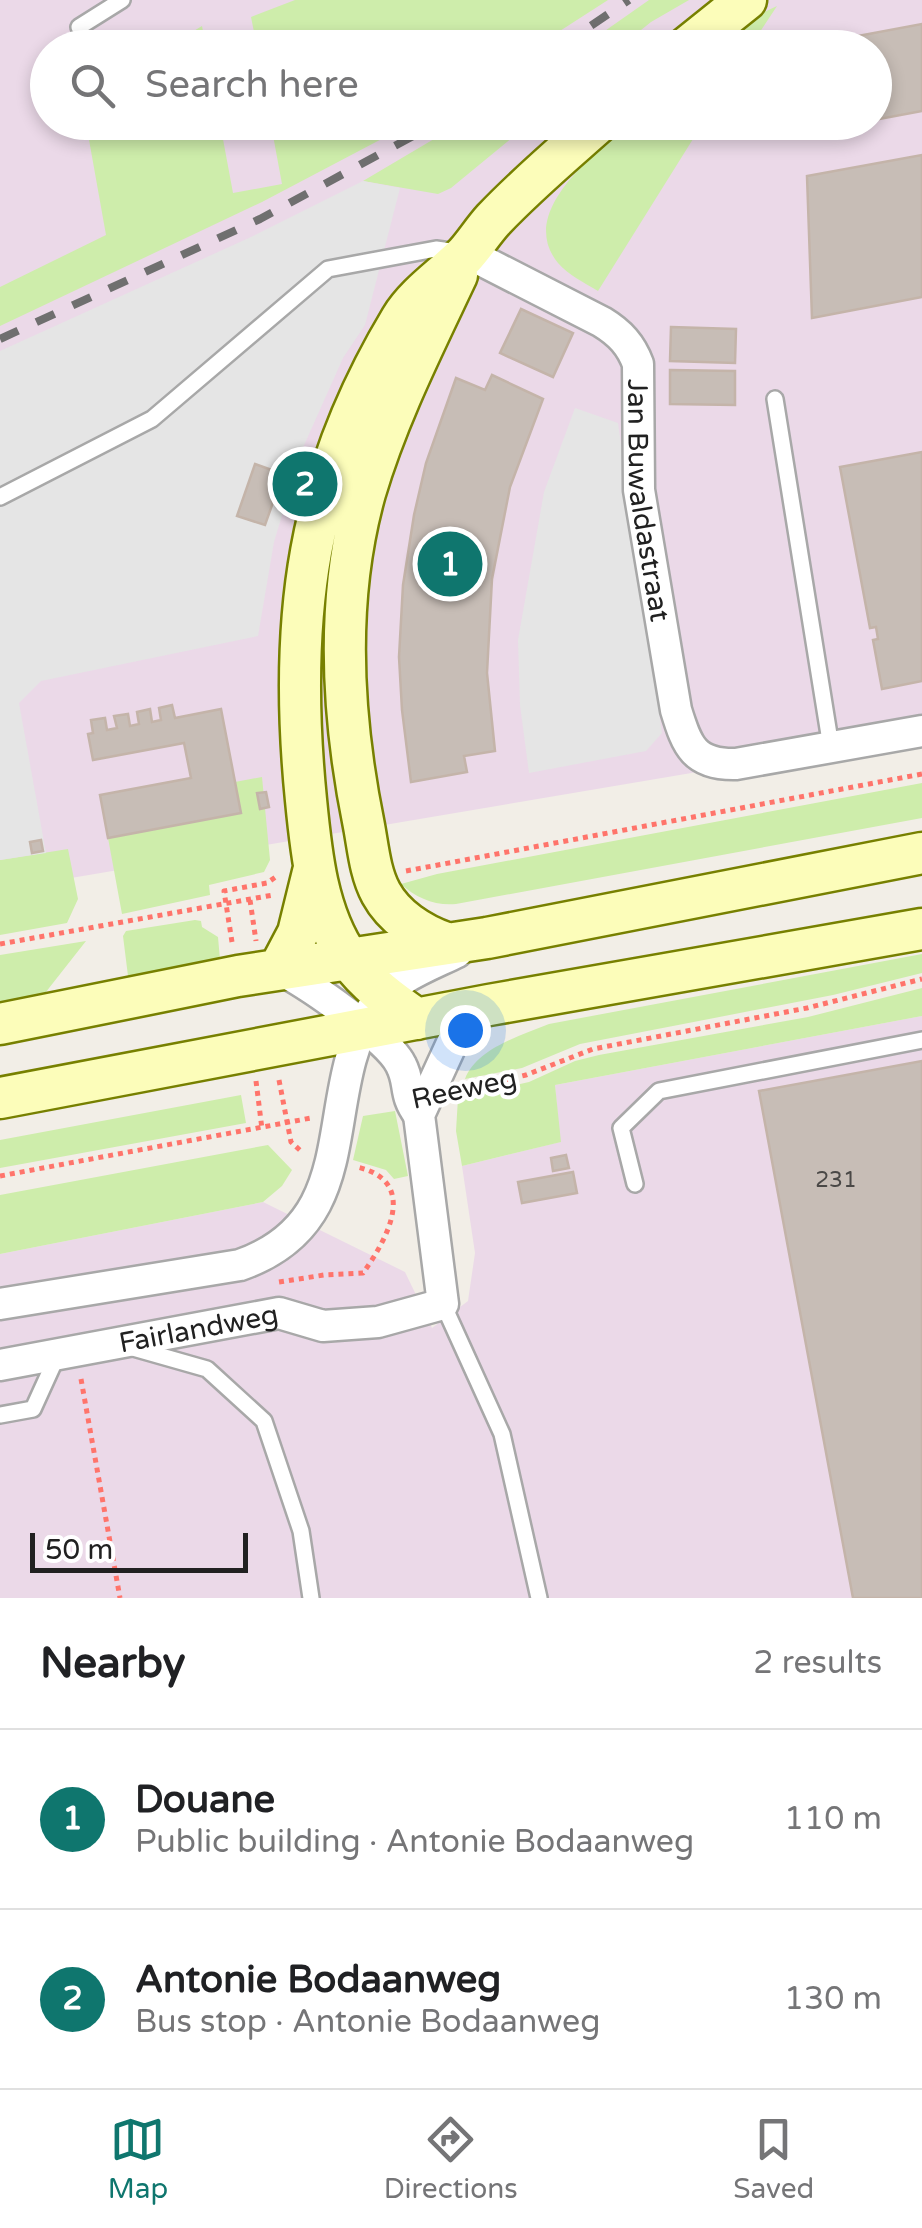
<!DOCTYPE html>
<html lang="en">
<head>
<meta charset="utf-8">
<style>
  body { margin:0; font-family:"Varela Round",sans-serif; background:#f6f6f6; color:#202124 }
  .scale { position:absolute; left:30px; bottom:25px; width:218px; box-sizing:border-box; padding-left:10px; border:5px solid #212121; border-top:0; font-size:28px; line-height:35px; white-space:nowrap; color:#212121; -webkit-text-stroke:8px #fff; paint-order:stroke }
  .you { position:absolute; left:465px; top:1030px; width:35px; height:35px; margin:-25px; border:8px solid #fff; border-radius:50%; background:#1a73e8; box-shadow:0 0 0 15px #1a73e833 }
  .badge { display:grid; place-items:center; width:65px; height:65px; border-radius:50%; background:#0f766e; color:#fff; font-size:32px; font-weight:700 }
  .pin { position:absolute; translate:-50% -50%; border:5px solid #fff; box-shadow:0 2px 10px #0006 }
  .list { margin:0; padding:0; list-style:none }
  h2 { display:flex; justify-content:space-between; align-items:center; height:130px; margin:0; padding:0 40px; font-size:42px }
  h2 small { font-size:32px; font-weight:400; color:#757577 }
  .list li { display:grid; grid-template-columns:65px 1fr auto; gap:30px; align-items:center; box-sizing:border-box; height:180px; padding:0 40px; border-top:2px solid #e0e0e0 }
  .list b { display:block; font-size:38px; white-space:nowrap }
  .list p { margin:0; font-size:32px; white-space:nowrap; color:#757577 }
  .list em { font-size:32px; font-style:normal; color:#757577 }
  .icon { flex:none; width:55px; height:55px; fill:none; stroke:currentColor; stroke-width:2; stroke-linecap:round; stroke-linejoin:round }
  .map { position:relative; flex:none; width:922px; height:1598px; overflow:hidden }
  .search { position:absolute; background:#fff; box-shadow:0 5px 15px #0003; left:30px; right:30px; top:30px; height:110px; display:flex; align-items:center; gap:25px; box-sizing:border-box; padding:0 35px; border-radius:55px; color:#757577; font-size:38px }
  .sheet { height:490px; background:#fff }
  nav { display:flex; justify-content:space-around; align-items:center; box-sizing:border-box; height:140px; border-top:2px solid #e0e0e0; background:#fff; font-size:28px; color:#757577 }
  nav a { display:grid; justify-items:center; gap:5px }
  nav .on { color:#0f766e }
  .map>svg:first-child { display:block }
</style>
</head>
<body>
<div class="map">
<svg width="922" height="1598" viewBox="0 0 922 1598">
  <rect width="100%" height="100%" fill="#f2eee7"/>
  <path fill="#ebd9e8" fill-rule="evenodd" d="M0 0H922V734L0 890ZM48 48H874V122H48Z
    M922 1016V1598H0V1254L263 1202 405 1272 432 1328 468 1301 475 1253 462 1166 560 1142 555 1085Z"/>
  <path fill="#ceedab" d="M295 0H608L535 47H257L251 17Z
    M649 0H689L651 22 620 47H582Z
    M777 6 750 47 719 48 762 13Z
    M202 26 206 47H167Z
    M631 122 703 123 598 291C585 283 568 275 558 263 516 212 596 153 631 122Z
    M86 123H220L233 193 282 184 272 130 306 123H412L262 202 0 326V287L106 235Z
    M461 123H530L451 188 438 194 363 181Z
    M262 777 270 860 264 872 209 885 210 895 122 914 108 838 240 813 235 782Z
    M922 783V818L456 904C435 906 416 898 401 884L437 874Z
    M68 849 78 899 67 923 0 935V860Z
    M195 920 201 921 202 927 218 937 220 960 131 980 128 976 123 936 126 931Z
    M86 941 42 997 0 1004V955Z
    M922 954V973L833 995 580 1044 522 1068 465 1079C477 1048 520 1036 549 1024Z
    M922 988V1016L555 1085 561 1142 462 1166 456 1131 458 1098 529 1082 575 1061 599 1055 808 1017Z
    M241 1095 246 1123 0 1168V1140Z
    M395 1111 408 1176 394 1179 386 1170 353 1160 363 1116Z
    M268 1145 292 1170 282 1186 263 1202 0 1254V1195Z"/>
  <path fill="#e5e5e5" d="M363 181 400 188 365 325 343 358 301 452 274 542 258 636 41 681 19 703 46 853 0 860V351L251 237Z
    M575 408 618 423 662 733 646 751 529 773 520 705 518 640 544 492Z"/>
  <path fill="#c7bdb6" stroke="#c4b4a9" stroke-width="2.5" d="M922 24V111L874 120V48H834L836 40Z
    M816 122H862L814 132Z
    M922 155V297L812 318 807 176Z
    M521 309 573 333 553 377 500 353Z
    M671 327 736 329 735 363 670 361Z
    M670 370 735 371V405L670 404Z
    M492 375 543 399 510 487 492 579 487 673 495 751 464 756 467 772 411 782 402 710 399 657 403 585 414 515 426 463 456 378 485 390Z
    M922 452V681L882 689 873 640 878 639 876 627 870 628 840 467Z
    M255 464 283 474 265 525 237 516Z
    M172 705 175 718 221 709 241 813 108 838 100 795 191 778 184 743 93 760 88 734 93 733 91 720 105 718 107 730 117 728 114 716 128 714 130 726 139 724 137 712 150 709 152 722 161 720 159 708Z
    M266 792 269 807 260 809 257 793Z
    M41 840 43 851 32 853 30 842Z
    M922 1061V1598H853L759 1091Z
    M566 1155 569 1168 553 1171 551 1158Z
    M573 1172 577 1193 522 1203 518 1182Z"/>
  <g fill="none" stroke-linecap="round" stroke-linejoin="round">
    <g stroke="#a8a8a8" stroke-width="20">
      <path id="lane" d="M79 27 122 0
        M775 399 831 747
        M0 497 152 419 328 269 436 249 458 252
        M635 1184 621 1128 659 1091 922 1040
        M443 1304 502 1434 539 1598
        M133 1348 207 1369 264 1421 301 1531 311 1598
        M0 1415 33 1409 58 1354"/>
    </g>
    <g stroke="#a8a8a8" stroke-width="35">
      <g id="street">
        <path id="s1" d="M467 253 602 322C620 333 631 345 638 364L639 490 676 710C687 746 694 765 736 764L922 731"/>
        <path d="M279 969C307 983 389 1039 401 1065 411 1084 403 1094 419 1115"/>
        <path d="M0 1304 240 1265C368 1220 315 1096 374 1006 393 978 429 966 457 952"/>
        <path id="s2" d="M0 1365 279 1313 323 1326 378 1322 443 1304 419 1115 453 1041 463 1028 489 1005"/>
      </g>
    </g>
    <g stroke="#778000" stroke-width="45">
      <path id="secondary" d="M686 48 746 0
        M446 943C420 934 394 917 381 893 370 873 368 847 364 826 342 718 335 600 365 493 387 418 424 345 457 275
        M279 969 298 933 313 872
        M417 1019C392 1002 366 983 349 959 317 914 311 852 306 800 288 620 306 477 401 319 416 294 444 276 465 255 475 244 483 231 493 220 526 185 563 154 599 122
        M0 1024 238 976 487 938 922 853
        M0 1098 489 1005 922 929"/>
    </g>
    <path stroke="#ff746b" stroke-width="5" stroke-dasharray="5 5" stroke-linecap="butt" d="M406 871 922 774
      M250 900 256 941
      M232 942 224 891 267 883 277 876
      M0 944 273 895
      M279 1080 291 1142 303 1153
      M256 1081 262 1129
      M464 1090 526 1075 593 1049 807 1008 922 979
      M0 1176 311 1118
      M279 1282 324 1275 363 1273C388 1238 419 1181 357 1167
      M81 1379 120 1598"/>
    <use href="#lane" stroke="#fff" stroke-width="15"/>
    <use href="#street" stroke="#fff" stroke-width="30"/>
    <use href="#secondary" stroke="#fcfdba" stroke-width="40"/>
    <path stroke="#6f6f6f" stroke-width="8" stroke-dasharray="20 20" stroke-linecap="butt" d="M558 48 629 0
      M0 339 260 219 439 122"/>
  </g>
  <g text-anchor="middle" stroke-width="8" stroke-linejoin="round" paint-order="stroke">
    <g font-size="22" fill="#4a4846">
      <text x="836" y="1187">231</text>
    </g>
    <g font-size="28" fill="#212121" stroke="#fff">
      <text dy="10" stroke="none"><textPath href="#s1" startOffset="345">Jan Buwaldastraat</textPath></text>
      <text transform="translate(464 1088) rotate(-12)" y="10">Reeweg</text>
      <text dy="10" stroke="none"><textPath href="#s2" startOffset="202">Fairlandweg</textPath></text>
    </g>
  </g>
</svg>
<div class="scale">50 m</div>
<div class="you"></div>
<div class="pin badge" style="left:450px;top:564px">1</div>
<div class="pin badge" style="left:305px;top:484px">2</div>
<div class="search"><svg class="icon" aria-label="search" viewBox="0 0 24 24"><circle cx="10" cy="10" r="6"/><path d="M15 15l6 6"/></svg>Search here</div>
</div>
<section class="sheet">
<h2>Nearby<small>2 results</small></h2>
<ul class="list">
<li><span class="badge">1</span><div><b>Douane</b><p>Public building · Antonie Bodaanweg</p></div><em>110 m</em></li>
<li><span class="badge">2</span><div><b>Antonie Bodaanweg</b><p>Bus stop · Antonie Bodaanweg</p></div><em>130 m</em></li>
</ul>
</section>
<nav>
<a class="on"><svg class="icon" aria-label="map" viewBox="0 0 24 24"><path d="M3 6l6-2 6 2 6-2v14l-6 2-6-2-6 2zM9 4v14M15 6v14"/></svg>Map</a>
<a><svg class="icon" aria-label="directions" viewBox="0 0 24 24"><path d="M12 3l9 9-9 9-9-9zM9 14v-3h6M13 9l2 2-2 2"/></svg>Directions</a>
<a><svg class="icon" aria-label="saved" viewBox="0 0 24 24"><path d="M7 4h10v16l-5-4-5 4z"/></svg>Saved</a>
</nav>
</body>
</html>
